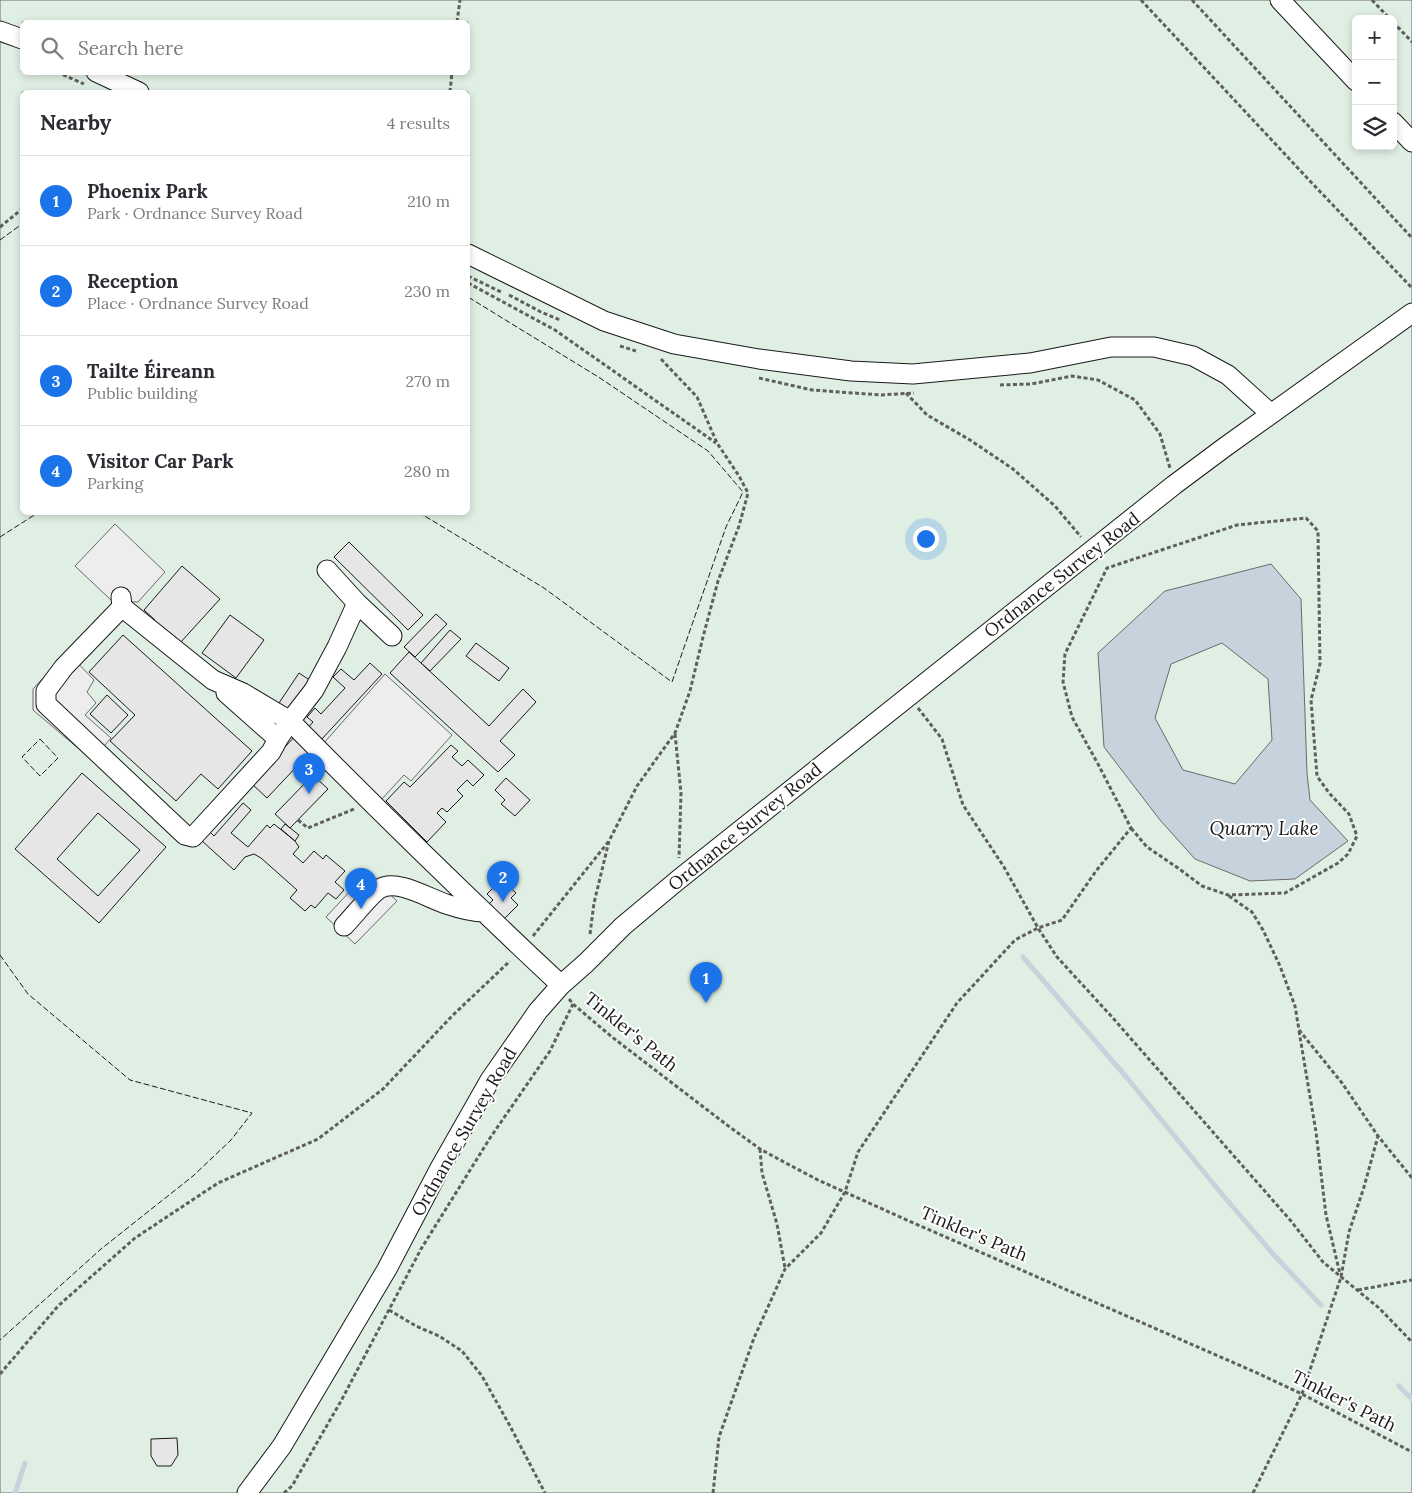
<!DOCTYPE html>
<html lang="en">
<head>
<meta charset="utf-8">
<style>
  body { margin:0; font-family:Lora,serif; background:#f7f7f7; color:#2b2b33 }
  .controls { position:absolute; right:15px; top:15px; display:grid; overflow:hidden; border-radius:8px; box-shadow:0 2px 8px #0003 }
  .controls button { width:45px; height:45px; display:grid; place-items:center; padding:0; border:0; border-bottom:1px solid #e1e1e2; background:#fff; color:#2b2b33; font:25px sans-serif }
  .you { position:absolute; left:925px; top:538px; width:18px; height:18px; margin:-12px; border:4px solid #fff; border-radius:50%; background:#1a73e8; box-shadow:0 0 0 8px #1a73e833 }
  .badge { display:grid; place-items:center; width:32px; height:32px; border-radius:50%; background:#1a73e8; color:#fff; font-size:16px; font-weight:700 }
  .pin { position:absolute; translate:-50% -41px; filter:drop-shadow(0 1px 2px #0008) }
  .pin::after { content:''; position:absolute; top:26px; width:18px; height:15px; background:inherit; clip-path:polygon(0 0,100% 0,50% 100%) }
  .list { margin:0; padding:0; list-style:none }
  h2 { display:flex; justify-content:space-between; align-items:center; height:65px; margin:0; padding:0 20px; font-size:21px }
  h2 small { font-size:16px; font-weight:400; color:#7c7c81 }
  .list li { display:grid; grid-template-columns:32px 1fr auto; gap:15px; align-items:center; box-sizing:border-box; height:90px; padding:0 20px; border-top:1px solid #e1e1e2 }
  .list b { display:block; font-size:19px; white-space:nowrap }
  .list p { margin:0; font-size:16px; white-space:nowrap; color:#7c7c81 }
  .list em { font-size:16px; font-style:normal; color:#7c7c81 }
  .icon { flex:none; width:28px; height:28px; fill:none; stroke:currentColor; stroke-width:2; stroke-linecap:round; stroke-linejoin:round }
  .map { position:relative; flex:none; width:1412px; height:1493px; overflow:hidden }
  .search { position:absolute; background:#fff; box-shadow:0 2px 8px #0003; left:20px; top:20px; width:450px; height:55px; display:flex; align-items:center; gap:12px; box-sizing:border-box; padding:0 18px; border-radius:8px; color:#7c7c81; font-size:19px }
  .panel { position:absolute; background:#fff; box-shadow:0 2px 8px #0003; left:20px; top:90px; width:450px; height:425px; border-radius:8px }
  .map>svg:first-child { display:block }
</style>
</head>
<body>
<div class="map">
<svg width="1412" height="1493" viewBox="0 0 1412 1493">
  <rect width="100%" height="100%" fill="#fff"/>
  <path fill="#e0efe3" stroke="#6a6a6a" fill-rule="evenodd" d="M0 0H1412V1493H0ZM1356 19H1393V146H1356ZM22 22H468V72H22ZM22 92H468V512H22Z"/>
  <path fill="#ededed" stroke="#6a6a6a" d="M115 524 165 572 138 602 112 601 75 566Z
    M67 652 94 680 87 692 96 703 85 715 111 738 92 760 33 710V689Z
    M385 674 452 735 411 781 404 775 381 800 323 744Z
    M367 873 397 901 355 944 326 917Z"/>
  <path fill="#c6d2dc" stroke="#6a6a6a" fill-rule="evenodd" d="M1271 564 1301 599 1307 773 1310 800 1348 841 1295 879 1250 881 1195 859 1160 820 1104 747 1098 653 1165 591ZM1222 643 1268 679 1272 740 1235 784 1183 770 1155 718 1171 664Z"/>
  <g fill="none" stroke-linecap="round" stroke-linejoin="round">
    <path stroke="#c6d2dc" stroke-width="5" d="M1023 957 1128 1079 1221 1193 1273 1254 1321 1305
      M1399 1386 1412 1399
      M15 1493 25 1463"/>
  </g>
  <path fill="#e6e6e6" stroke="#1a1a1a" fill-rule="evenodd" d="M349 542 423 615 408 630 334 557Z
    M182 566 220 599 180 643 150 625 155 620 144 610Z
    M436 614 447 624 415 657 404 647Z
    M230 615 264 640 236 678 202 653Z
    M450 630 461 639 430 671 421 663Z
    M123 635 252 751 218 789 201 774 176 801 110 741 135 715 89 672Z
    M476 643 509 668 499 681 466 656Z
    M409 652 489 726 523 689 536 702 500 741 515 755 498 772 390 673Z
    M370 663 382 674 320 741 307 729 313 722 307 717 315 708 321 714 345 688 333 677 341 669 354 680Z
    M299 673 311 681 291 711 279 703Z
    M107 695 128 715 111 733 90 714Z
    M299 732 315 747 267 798 251 783Z
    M451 745 458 751 452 757 462 766 468 760 484 775 473 786 467 780 457 790 463 796 447 812 442 808 437 813 446 822 427 842 386 801 404 782 410 787Z
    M82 773 166 847 99 923 15 849ZM98 813 140 850 98 896 57 859Z
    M313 775 328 789 290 828 275 814Z
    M506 778 530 800 515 816 501 804 505 800 495 790Z
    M243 803 251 810 231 833 248 847 267 825 270 828 274 824 295 841 299 847 293 854 303 863 314 851 323 859 326 855 345 871 335 882 344 890 336 899 328 893 315 908 311 905 305 911 290 898 297 890 261 858 254 854 245 857 234 870 201 840 209 831 214 836Z
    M285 824 299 835 295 841 281 829Z
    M497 884 501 889 506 884 516 893 511 898 518 905 504 919 489 904 493 900 487 894Z
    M177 1438 178 1455 171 1466H157L151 1456V1439Z"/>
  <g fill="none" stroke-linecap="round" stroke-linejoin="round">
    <g stroke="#1a1a1a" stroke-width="21">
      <path id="minor" d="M1280 0 1356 81
        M0 31 22 39
        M96 72 139 92
        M1393 122 1412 142
        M468 254 604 321 674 344 759 359 851 371 913 374 1030 363 1111 347H1154L1193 356 1228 375 1271 414
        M327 570 357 603 337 647 314 690 290 721C379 811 469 899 561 985
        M121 597 122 607 213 680 243 693 290 721 278 739 271 752 193 837 185 835 46 704V691L64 667 122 607
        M357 603 392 636
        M226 693 278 739
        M344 926C353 917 369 896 379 889 396 878 428 898 446 904 458 908 471 912 484 912
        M247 1493 282 1446 387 1269 440 1168 490 1080 538 1011 561 985 586 963 623 926 678 880 1174 485 1225 447 1412 313"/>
    </g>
    <path stroke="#5f5f5f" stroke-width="3" stroke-dasharray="4 2.5" stroke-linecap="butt" d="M1141 0 1310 181 1412 288
      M1192 0 1412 238
      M1372 0 1390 19
      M457 22 460 0
      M1393 22 1412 42
      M57 72 84 84
      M450 92 452 72
      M0 227 22 209
      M468 276 501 292
      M468 283 555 330 716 443
      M509 295 541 312 560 320
      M620 346 636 351
      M759 378 812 390 881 395 914 393
      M1000 385 1031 384 1072 376 1098 380 1135 400 1160 434 1170 468
      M906 393 927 415 970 440 1013 469 1055 506 1081 537
      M918 708 942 739 963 805 1004 867 1038 928 1057 957 1112 1017 1291 1221 1323 1262 1379 1308 1412 1342
      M675 734 681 793 679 858
      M298 820 308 828 354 809
      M1229 896 1252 912 1263 930 1280 966 1295 1006 1299 1030 1342 1083 1378 1136 1412 1178
      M590 934 594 903 609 841 637 786 675 733 690 691 703 637 718 581 739 526 748 493 739 476 717 443 697 397 660 358
      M533 936 609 841
      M569 999 573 1004 612 1037 727 1125 760 1149 784 1162 818 1180 909 1221 1255 1372 1302 1394 1412 1452
      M1299 1031 1316 1132 1326 1215 1340 1274
      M760 1149 762 1173 777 1224 785 1268
      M1358 1290 1412 1280
      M389 1310 416 1326 439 1336 462 1351 482 1376 510 1426 545 1493
      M0 1374 58 1306 135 1238 218 1183 318 1139 383 1089 453 1015 510 961
      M284 1493 292 1486 341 1401 421 1249 490 1138 550 1051 573 1004
      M713 1493 719 1437 754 1338 785 1269 821 1233 845 1192 858 1152 957 1003 1015 940 1038 928 1062 920 1096 871 1131 828 1098 764 1072 717 1063 682 1065 654 1107 568 1237 525 1306 518 1318 531 1320 664 1311 700 1317 776 1329 793 1349 814 1357 836 1348 854 1338 863 1285 893 1228 895 1202 886 1178 868 1147 847 1131 828
      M1253 1493 1302 1394 1341 1277 1349 1232 1364 1187 1378 1136"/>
    <use href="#minor" stroke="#fff" stroke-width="19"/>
    <path stroke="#1a1a1a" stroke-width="1" stroke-dasharray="6 2.5" stroke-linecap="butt" d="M0 240 22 224
      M418 512 544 588 672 682 726 527 743 492 708 451 600 378 468 297
      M0 537 39 512
      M40 739 58 758 40 776 22 757Z
      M0 955 28 994 130 1080 252 1113 231 1140 193 1176 101 1249 0 1340"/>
  </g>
  <g text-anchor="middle" stroke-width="4" stroke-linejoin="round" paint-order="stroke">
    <g font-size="18" fill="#1a1a1a" stroke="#fff">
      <text transform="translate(1062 575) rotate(-38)" y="6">Ordnance Survey Road</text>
      <text transform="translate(745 827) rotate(-39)" y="6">Ordnance Survey Road</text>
      <text transform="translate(631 1032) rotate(39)" y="6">Tinkler's Path</text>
      <text transform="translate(464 1132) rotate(-60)" y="6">Ordnance Survey Road</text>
      <text transform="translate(974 1234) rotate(23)" y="6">Tinkler's Path</text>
      <text transform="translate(1344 1401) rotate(27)" y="6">Tinkler's Path</text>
    </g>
    <g font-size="19" font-style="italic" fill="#1a1a1a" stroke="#fff">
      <text x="1264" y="835">Quarry Lake</text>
    </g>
  </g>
</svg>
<div class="controls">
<button>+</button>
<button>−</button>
<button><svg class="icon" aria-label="layers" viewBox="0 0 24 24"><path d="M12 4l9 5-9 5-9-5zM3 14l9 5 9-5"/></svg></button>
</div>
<div class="you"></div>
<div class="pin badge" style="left:706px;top:1003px">1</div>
<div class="pin badge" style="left:503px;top:902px">2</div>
<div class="pin badge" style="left:309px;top:794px">3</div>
<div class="pin badge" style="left:361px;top:909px">4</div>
<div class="search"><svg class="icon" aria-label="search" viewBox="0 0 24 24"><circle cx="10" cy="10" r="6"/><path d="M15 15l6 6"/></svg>Search here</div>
<section class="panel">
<h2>Nearby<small>4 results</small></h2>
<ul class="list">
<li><span class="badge">1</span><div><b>Phoenix Park</b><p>Park · Ordnance Survey Road</p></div><em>210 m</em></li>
<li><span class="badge">2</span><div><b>Reception</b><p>Place · Ordnance Survey Road</p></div><em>230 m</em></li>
<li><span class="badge">3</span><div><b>Tailte Éireann</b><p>Public building</p></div><em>270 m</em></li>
<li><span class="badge">4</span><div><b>Visitor Car Park</b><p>Parking</p></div><em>280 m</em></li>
</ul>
</section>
</div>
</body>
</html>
